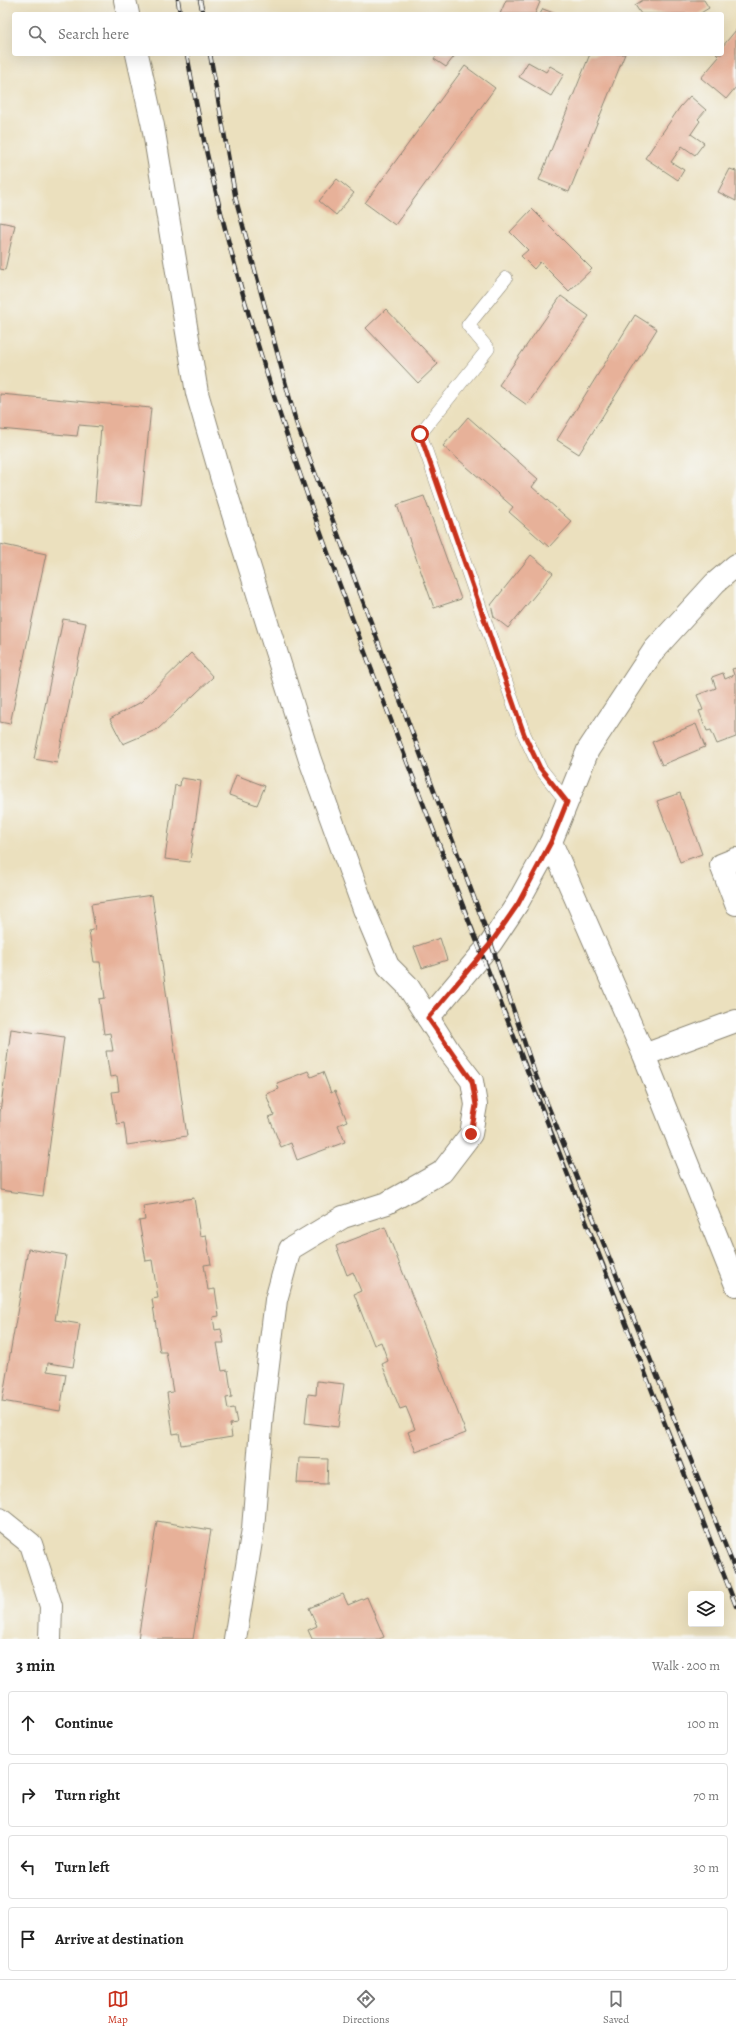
<!DOCTYPE html>
<html lang="en">
<head>
<meta charset="utf-8">
<style>
  body { margin:0; font-family:Alegreya,serif; background:#f6f6f6; color:#222 }
  .controls { position:absolute; right:12px; bottom:12px; display:grid; overflow:hidden; border-radius:4px; box-shadow:0 4px 16px #0002 }
  .controls button { width:36px; height:36px; display:grid; place-items:center; padding:0; border:0; border-bottom:1px solid #e0e0e0; background:#fff; color:#222; font:20px sans-serif }
  .stop { position:absolute; width:12px; height:12px; margin:-9px; border:3px solid #c8321e; border-radius:50%; background:#fff }
  .stop.end { background:#c8321e; border-color:#fff; box-shadow:0 1px 4px #0008 }
  .list { margin:0; padding:0; list-style:none }
  h2 { display:flex; justify-content:space-between; align-items:center; height:52px; margin:0; padding:0 16px; font-size:17px }
  h2 small { font-size:13px; font-weight:400; color:#767676 }
  .list li { display:grid; grid-template-columns:26px 1fr auto; gap:12px; align-items:center; box-sizing:border-box; height:64px; margin:0 8px 8px; padding:0 8px; border:1px solid #e0e0e0; border-radius:4px }
  .list b { display:block; font-size:15px; white-space:nowrap }
  .list em { font-size:13px; font-style:normal; color:#767676 }
  .icon { flex:none; width:22px; height:22px; fill:none; stroke:currentColor; stroke-width:2; stroke-linecap:round; stroke-linejoin:round }
  .map { position:relative; flex:none; width:736px; height:1639px; overflow:hidden }
  .search { position:absolute; background:#fff; box-shadow:0 4px 16px #0002; left:12px; right:12px; top:12px; height:44px; display:flex; align-items:center; gap:10px; box-sizing:border-box; padding:0 14px; border-radius:4px; color:#767676; font-size:15px }
  .sheet { height:340px; background:#fff }
  nav { display:flex; justify-content:space-around; align-items:center; box-sizing:border-box; height:56px; border-top:1px solid #e0e0e0; background:#fff; font-size:11px; color:#767676 }
  nav a { display:grid; justify-items:center; gap:2px }
  nav .on { color:#c8321e }
  .map>svg:first-child { display:block }
</style>
</head>
<body>
<div class="map">
<svg width="736" height="1639" viewBox="0 0 736 1639">
  <rect width="100%" height="100%" fill="#f6f6f2"/>
  <filter id="ink" filterUnits="userSpaceOnUse"><feTurbulence type="fractalNoise" baseFrequency=".025" numOctaves="2"/><feDisplacementMap in="SourceGraphic" scale="8" xChannelSelector="R" yChannelSelector="G"/><feConvolveMatrix kernelMatrix="1 2 1 2 8 2 1 2 1" color-interpolation-filters="sRGB"/></filter>
  <filter id="wash" filterUnits="userSpaceOnUse"><feTurbulence type="fractalNoise" baseFrequency=".012" numOctaves="4" result="noise"/><feDisplacementMap in="SourceGraphic" scale="16" xChannelSelector="R" yChannelSelector="G"/><feGaussianBlur stdDeviation="0.9" result="paint"/><feColorMatrix in="noise" values="0 0 0 0 0 0 0 0 0 0 0 0 0 0 0 0 0 1.4 0 .05"/><feComposite in="paint" operator="in"/></filter>
  <g filter="url(#wash)">
    <rect width="100%" height="100%" fill="#ebe0be"/>
    <g id="blocks">
      <path fill="#e7b199" d="M506 0H536L540 2 535 14H500Z
        M643 0H704L709 8 699 14H641L635 5Z
        M543 9 556 14H540Z
        M736 30V87L726 99 701 78 719 57 716 54H722V47Z
        M437 54H456L446 67 434 59Z
        M590 54H625L569 192 539 180Z
        M528 62 546 72 550 66 564 74 551 96 519 77Z
        M465 66 495 88 395 225 365 203Z
        M690 96 706 110 698 119 700 121 691 134 704 143 695 155 682 146 671 162 684 170 678 180 645 158 680 107Z
        M730 169 736 171V201L718 192Z
        M337 179 354 193 336 215 319 201Z
        M532 209 592 269 569 291 540 262 534 269 521 256 528 250 510 232Z
        M0 222 15 225 5 270 0 269Z
        M561 296 589 316 527 405 499 385Z
        M386 309 438 364 418 383 366 328Z
        M635 315 657 329 579 454 557 440Z
        M0 394 151 408 141 506 95 501 101 427 79 425 77 436 0 429Z
        M468 417 538 479 532 487 572 522 549 547 509 512 513 507 443 446Z
        M424 496 461 599 434 608 397 505Z
        M0 544 46 554 10 724 0 722Z
        M531 555 553 573 508 628 494 617 491 605Z
        M63 619 86 623 57 763 34 759Z
        M191 653 213 677 158 729 123 744 110 719 141 702Z
        M736 668V737L717 744 711 730 707 731 699 711 703 710 697 695 716 688 712 677 723 673 725 679 734 675 732 669Z
        M696 724 705 747 662 765 652 742Z
        M236 775 265 786 257 805 229 795Z
        M181 778 201 781 190 862 165 859 175 785 180 786Z
        M680 793 702 854 680 862 657 801Z
        M152 895 187 1136 127 1145 124 1123 117 1124 112 1092 119 1091 117 1076 110 1077 106 1051H113L110 1033 104 1034 99 999 105 998 100 962H94L89 931 95 929 91 904Z
        M440 938 447 960 422 968 414 947Z
        M11 1029 64 1037 43 1196 0 1190V1113Z
        M308 1071 311 1077 323 1072 331 1093 335 1091 347 1121 338 1125 345 1142 297 1160 291 1143 281 1147 269 1117 274 1115 266 1094 279 1089 277 1083Z
        M194 1198 200 1236 206 1235 211 1264 204 1265 208 1290 215 1289 219 1316 213 1317 215 1330 221 1329 224 1343H217L222 1371 228 1370 232 1397 226 1398 228 1409 234 1408 237 1423 230 1424 232 1437 181 1445 179 1433 173 1434 167 1393 173 1392 166 1352H160L152 1299 158 1298 152 1260 146 1261 139 1221 145 1220 143 1206Z
        M385 1227 466 1433 416 1452 408 1432 415 1429 406 1407 400 1409 382 1364 388 1361 381 1342 374 1345 354 1294 361 1291 353 1272 347 1275 336 1246Z
        M28 1249 66 1255 55 1320 80 1324 73 1367 48 1363 47 1371 66 1374 60 1411 2 1401Z
        M317 1381 344 1384 338 1427 305 1423 308 1394 316 1395Z
        M299 1458 328 1459 327 1484 297 1483Z
        M157 1521 211 1530 193 1639H138Z
        M343 1594 348 1605 367 1597 384 1637 379 1639H312L308 1630 317 1626 309 1608Z"/>
    </g>
  </g>
  <g filter="url(#ink)">
    <use href="#blocks" fill-opacity="0" stroke="#8b8674" stroke-width="1"/>
    <g fill="none" stroke-linecap="round" stroke-linejoin="round">
      <g stroke="#8b8674" stroke-width="14">
        <path id="lane" d="M506 278 468 325 488 349 420 434 524 734 540 768 567 802"/>
      </g>
      <g stroke="#8b8674" stroke-width="24">
        <path id="street" d="M125 0 128 14
          M137 54 153 126 197 393 221 476 310 760 364 909 388 966 407 985 449 1051 472 1081 476 1105 471 1134 442 1172 387 1203 343 1217 290 1249 276 1300 262 1414 253 1529 235 1639
          M551 842 644 1055 736 1285
          M736 859 721 865 736 904
          M644 1055 736 1021
          M0 1519 31 1544 51 1606 50 1639"/>
      </g>
      <g stroke="#8b8674" stroke-width="24">
        <path id="secondary" d="M428 1018 491 943 517 904 551 842 588 750 654 650 715 583 736 565"/>
      </g>
      <use href="#lane" stroke="#fff" stroke-width="13"/>
      <use href="#street" stroke="#fff" stroke-width="22"/>
      <use href="#secondary" stroke="#fff" stroke-width="22"/>
      <g stroke="#2b2b2b" stroke-width="4.5">
        <path id="rail" d="M178 0 180 14
          M200 0 203 14
          M187 54C232 315 331 565 426 811 528 1076 632 1341 736 1606
          M210 54 236 200 296 422 491 943 534 1071 736 1572"/>
      </g>
      <use href="#rail" stroke="#f6f6f2" stroke-width="3" stroke-dasharray="9" stroke-linecap="butt"/>
    </g>
  </g>
  <g fill="none" stroke-linecap="round" stroke-linejoin="round" filter="url(#ink)">
    <path stroke="#c8321e" stroke-width="5" d="M420 434 524 734 540 768 567 802 551 842 518 904 491 943 428 1018 472 1081 476 1105 471 1134"/>
  </g>
</svg>
<div class="controls">
<button><svg class="icon" aria-label="layers" viewBox="0 0 24 24"><path d="M12 4l9 5-9 5-9-5zM3 14l9 5 9-5"/></svg></button>
</div>
<div class="stop" style="left:420px;top:434px"></div>
<div class="stop end" style="left:471px;top:1134px"></div>
<div class="search"><svg class="icon" aria-label="search" viewBox="0 0 24 24"><circle cx="10" cy="10" r="6"/><path d="M15 15l6 6"/></svg>Search here</div>
</div>
<section class="sheet">
<h2>3 min<small>Walk · 200 m</small></h2>
<ul class="list">
<li><svg class="icon" aria-label="ahead" viewBox="0 0 24 24"><path d="M12 20V5M6 11l6-6 6 6"/></svg><div><b>Continue</b></div><em>100 m</em></li>
<li><svg class="icon" aria-label="right" viewBox="0 0 24 24"><path d="M7 20v-9h11M14 6l5 5-5 5"/></svg><div><b>Turn right</b></div><em>70 m</em></li>
<li><svg class="icon" aria-label="left" viewBox="0 0 24 24"><path d="M17 20v-9H6M10 6l-5 5 5 5"/></svg><div><b>Turn left</b></div><em>30 m</em></li>
<li><svg class="icon" aria-label="arrive" viewBox="0 0 24 24"><path d="M6 21V4h12l-3 4 3 4H6"/></svg><div><b>Arrive at destination</b></div></li>
</ul>
</section>
<nav>
<a class="on"><svg class="icon" aria-label="map" viewBox="0 0 24 24"><path d="M3 6l6-2 6 2 6-2v14l-6 2-6-2-6 2zM9 4v14M15 6v14"/></svg>Map</a>
<a><svg class="icon" aria-label="directions" viewBox="0 0 24 24"><path d="M12 3l9 9-9 9-9-9zM9 14v-3h6M13 9l2 2-2 2"/></svg>Directions</a>
<a><svg class="icon" aria-label="saved" viewBox="0 0 24 24"><path d="M7 4h10v16l-5-4-5 4z"/></svg>Saved</a>
</nav>
</body>
</html>
